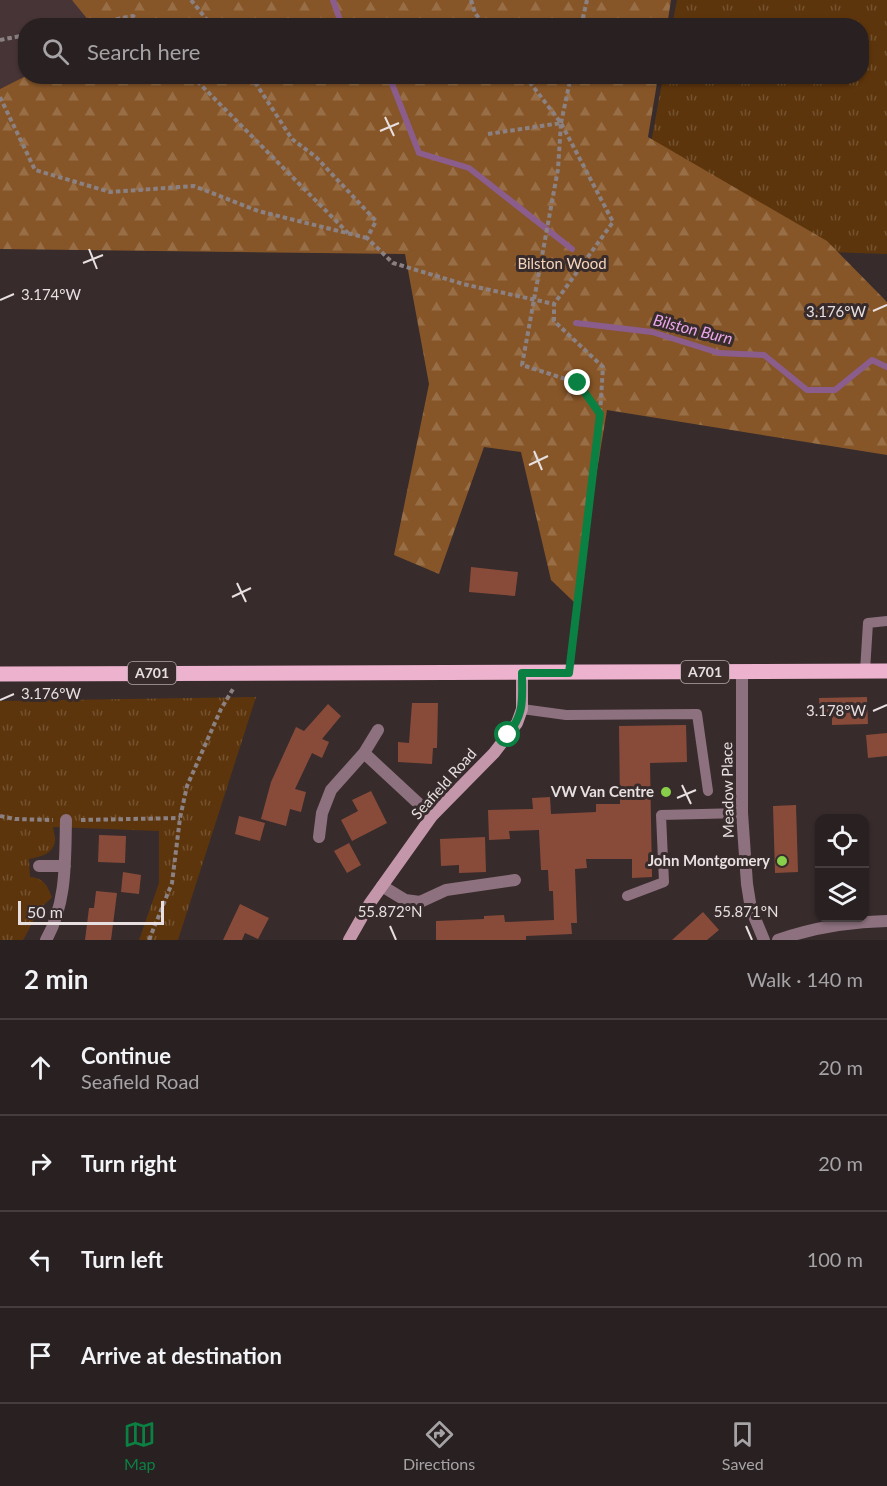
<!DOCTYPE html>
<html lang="en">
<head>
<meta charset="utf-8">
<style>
  body { margin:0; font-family:Lato,sans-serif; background:#31282a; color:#f1f3f6 }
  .controls { position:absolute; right:18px; bottom:18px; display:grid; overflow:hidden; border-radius:12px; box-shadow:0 2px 4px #0004 }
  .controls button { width:54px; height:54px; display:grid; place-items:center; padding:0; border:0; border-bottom:2px solid #453e3f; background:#292021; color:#f1f3f6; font:30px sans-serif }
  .scale { position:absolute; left:18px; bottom:15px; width:146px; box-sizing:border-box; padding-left:6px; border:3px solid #e7dfe0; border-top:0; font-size:16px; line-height:21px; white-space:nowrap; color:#e7dfe0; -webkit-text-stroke:4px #372b2c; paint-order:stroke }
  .stop { position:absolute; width:18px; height:18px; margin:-14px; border:4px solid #0b8043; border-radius:50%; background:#fff }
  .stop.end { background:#0b8043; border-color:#fff; box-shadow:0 2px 6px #0008 }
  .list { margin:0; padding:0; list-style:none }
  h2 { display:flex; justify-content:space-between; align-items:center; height:78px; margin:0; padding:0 24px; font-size:26px }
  h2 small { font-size:20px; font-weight:400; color:#a5a3a5 }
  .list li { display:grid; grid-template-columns:39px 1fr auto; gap:18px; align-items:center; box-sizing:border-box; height:96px; padding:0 24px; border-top:2px solid #453e3f }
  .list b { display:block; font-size:22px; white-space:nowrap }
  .list p { margin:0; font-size:20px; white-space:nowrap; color:#a5a3a5 }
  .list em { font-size:20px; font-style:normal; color:#a5a3a5 }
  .icon { flex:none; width:33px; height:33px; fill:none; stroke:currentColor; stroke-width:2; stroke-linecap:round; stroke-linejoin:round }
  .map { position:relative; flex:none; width:887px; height:940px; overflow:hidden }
  .search { position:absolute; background:#292021; box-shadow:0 2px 4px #0004; left:18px; right:18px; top:18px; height:66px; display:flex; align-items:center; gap:15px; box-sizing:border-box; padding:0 21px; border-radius:24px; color:#a5a3a5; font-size:22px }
  .sheet { height:462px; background:#292021 }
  nav { display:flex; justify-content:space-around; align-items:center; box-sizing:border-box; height:84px; border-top:2px solid #453e3f; background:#292021; font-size:16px; color:#a5a3a5 }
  nav a { display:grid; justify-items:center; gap:3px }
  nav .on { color:#0b8043 }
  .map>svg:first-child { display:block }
</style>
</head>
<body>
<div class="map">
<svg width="887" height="940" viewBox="0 0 887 940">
  <defs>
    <pattern id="grass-tufts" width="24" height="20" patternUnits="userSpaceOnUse" patternTransform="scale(1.5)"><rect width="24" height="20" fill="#5d350c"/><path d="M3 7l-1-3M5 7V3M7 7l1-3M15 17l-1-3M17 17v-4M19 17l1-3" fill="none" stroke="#74522f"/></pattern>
    <pattern id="forest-firs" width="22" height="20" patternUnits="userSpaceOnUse" patternTransform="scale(1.5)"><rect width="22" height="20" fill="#875628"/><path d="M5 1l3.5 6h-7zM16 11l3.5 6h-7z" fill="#986e47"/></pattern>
  </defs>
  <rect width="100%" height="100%" fill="#372b2c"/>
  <path fill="#473436" d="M0 0H75L96 25 26 26V77L0 89Z"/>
  <path fill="url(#grass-tufts)" d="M677 0H887V254L829 252 651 143 663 77 862 76V26L672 25Z
    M256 697 178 940H139L159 883V831L53 827C53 831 56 837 55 841 53 855 39 857 29 859L30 877C44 878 47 885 52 897 48 902 45 903 41 908 35 914 29 931 23 940H0V701Z"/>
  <path fill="url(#forest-firs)" d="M72 0H671L667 26H93Z
    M26 76 658 77 648 137 827 241 887 302V455L607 410 575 603 551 580 521 452 484 447 439 574 394 555 429 384 405 254 0 249V89Z"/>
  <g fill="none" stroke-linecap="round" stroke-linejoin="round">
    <path stroke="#8b5d8c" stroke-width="6" d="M333 0 342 26
      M389 76 419 153 469 168 572 249
      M576 323 652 332 719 353 764 355 807 390H835L872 360 887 367"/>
  </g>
  <path fill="#894b39" d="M471 567 518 572 515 596 469 592Z
    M867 697 868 724 832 725V715L820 716 819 698Z
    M412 703H438L437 748H433L432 764 398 762V742L409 743Z
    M328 704 341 716 322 739 329 742 322 758 312 753 295 789 306 792 301 812 290 809 286 826 261 819 271 782 296 727 304 731Z
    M686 725 687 762 650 763 652 877 632 878V859H586L587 868 575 869 577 923H571L572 934 526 936V940H436V921L484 919V916L504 915 505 922 554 920 553 891H549L548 870H541L539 830 509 831 510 839 489 840 488 810 533 809 532 798 550 797 551 814 596 812V804H620L619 726Z
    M887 733V756L868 758 866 735Z
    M371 791 387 823 352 841 341 820 358 811 352 800Z
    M796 805 798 872 775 873 773 806Z
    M239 816 265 823 260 841 235 834Z
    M99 835 126 836 125 863 98 862Z
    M485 837 486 872 459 873V865L441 866 440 839Z
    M349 843 361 865 347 873 334 851Z
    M123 872 141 875 139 894 121 892Z
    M96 891 117 893 111 940H85L89 908H94Z
    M240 904 269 918 258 939 245 933 242 940H223Z
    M703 912 719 930 707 940H672Z"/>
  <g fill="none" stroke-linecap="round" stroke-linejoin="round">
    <path stroke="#8b8182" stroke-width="4" stroke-dasharray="4.5 3" stroke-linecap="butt" d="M191 0 212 26
      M471 0 475 13 485 26
      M79 26 133 16 143 26
      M581 26 587 0
      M0 40 26 35
      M192 76 348 233
      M251 76 292 139 316 157 376 221 367 238 393 263 463 284 554 304
      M525 76 561 123 613 222 554 304V321L603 367 600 414
      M0 97 35 170 110 192 194 186 258 211 367 238
      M561 123 571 76
      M488 134 561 123 558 169 522 365 578 383 600 414 571 658
      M0 816 15 819 53 820
      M81 820 180 818
      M149 940 172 883 180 818 187 786 221 709 233 689"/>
    <path stroke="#8d717e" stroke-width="10" d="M865 671 868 623 887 621
      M522 709 566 715 697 714 708 791
      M627 896 664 882 661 815 742 813"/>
    <path stroke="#8d717e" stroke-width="12" d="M742 672V813L747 884 751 909 764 940
      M364 753 432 816
      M319 837 322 813 331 790 364 753 378 730
      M39 866H65
      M382 886 405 900 420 902 446 890 515 880
      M46 940C67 903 65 861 66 820
      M778 940C814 927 848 922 887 921"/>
    <path stroke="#c396aa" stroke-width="12" d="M349 940 370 903 432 816 494 753 517 723 522 709V673"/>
    <path stroke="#edb2cd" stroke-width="15" d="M0 674 887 671"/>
  </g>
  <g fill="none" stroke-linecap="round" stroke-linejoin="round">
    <path stroke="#0b8043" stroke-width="8" d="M508 735C525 711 522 701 522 673H569L600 414 578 383"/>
  </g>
  <path fill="none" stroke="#e7dfe0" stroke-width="2" d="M385 117 394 136M380 131 399 123M89 249 97 269M83 263 103 255M0 300 14 294M873 311 887 305M534 451 542 470M529 465 548 456M237 583 246 602M232 597 251 588M0 700 14 694M873 711 887 705M682 785 691 804M677 798 696 790M390 926 396 940M746 926 752 940"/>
  <g fill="#88cf4a" stroke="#372b2c" stroke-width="2">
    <circle cx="666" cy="792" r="6"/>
    <circle cx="782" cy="861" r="6"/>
  </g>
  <g text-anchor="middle" stroke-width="6" stroke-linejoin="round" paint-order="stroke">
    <g fill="#372b2c" stroke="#b2a9aa" stroke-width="1.5">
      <rect x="681" y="661" width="48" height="22" rx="4.5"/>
      <rect x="128" y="662" width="48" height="22" rx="4.5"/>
    </g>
    <g font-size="14" font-weight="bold" fill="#e7dfe0">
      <text x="705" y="677">A701</text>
      <text x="152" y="678">A701</text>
    </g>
    <g font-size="15" fill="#f4d5bc" stroke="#372b2c">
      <text x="562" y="269">Bilston Wood</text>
    </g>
    <g font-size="15" fill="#e7dfe0" stroke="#372b2c">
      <text transform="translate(444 784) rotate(-48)" y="5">Seafield Road</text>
      <text transform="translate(728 790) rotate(-91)" y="5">Meadow Place</text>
    </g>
    <g font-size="15" font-weight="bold" fill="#e7dfe0" stroke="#372b2c" text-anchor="end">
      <text x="654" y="797">VW Van Centre</text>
      <text x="770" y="866">John Montgomery</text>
    </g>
    <g font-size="16" font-style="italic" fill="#eaa7ec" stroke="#372b2c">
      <text transform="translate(693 329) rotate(14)" y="6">Bilston Burn</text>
    </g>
  </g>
  <g font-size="15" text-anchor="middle" fill="#e7dfe0" stroke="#372b2c" stroke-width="6" stroke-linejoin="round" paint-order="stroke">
    <text x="51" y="300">3.174°W</text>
    <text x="836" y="317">3.176°W</text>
    <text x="51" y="699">3.176°W</text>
    <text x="836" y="716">3.178°W</text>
    <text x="390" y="917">55.872°N</text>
    <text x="746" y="917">55.871°N</text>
  </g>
</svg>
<div class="controls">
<button><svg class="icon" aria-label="locate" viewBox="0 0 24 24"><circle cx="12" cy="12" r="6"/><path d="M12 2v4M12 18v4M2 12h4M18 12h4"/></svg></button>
<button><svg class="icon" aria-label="layers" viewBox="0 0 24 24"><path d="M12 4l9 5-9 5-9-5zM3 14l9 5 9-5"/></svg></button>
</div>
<div class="scale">50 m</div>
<div class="stop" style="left:508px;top:735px"></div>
<div class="stop end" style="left:578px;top:383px"></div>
<div class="search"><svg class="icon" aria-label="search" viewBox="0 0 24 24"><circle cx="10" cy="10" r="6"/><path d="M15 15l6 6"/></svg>Search here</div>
</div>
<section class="sheet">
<h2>2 min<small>Walk · 140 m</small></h2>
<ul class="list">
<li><svg class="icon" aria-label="ahead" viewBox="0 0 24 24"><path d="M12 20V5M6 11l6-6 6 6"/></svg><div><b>Continue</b><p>Seafield Road</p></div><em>20 m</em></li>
<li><svg class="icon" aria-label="right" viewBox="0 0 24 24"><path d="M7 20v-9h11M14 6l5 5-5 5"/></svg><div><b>Turn right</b></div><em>20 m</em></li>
<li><svg class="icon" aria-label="left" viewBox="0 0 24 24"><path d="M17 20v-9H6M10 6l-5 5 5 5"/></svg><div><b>Turn left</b></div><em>100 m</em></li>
<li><svg class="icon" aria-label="arrive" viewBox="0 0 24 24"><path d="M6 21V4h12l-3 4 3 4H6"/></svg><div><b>Arrive at destination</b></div></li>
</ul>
</section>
<nav>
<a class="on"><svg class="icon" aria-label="map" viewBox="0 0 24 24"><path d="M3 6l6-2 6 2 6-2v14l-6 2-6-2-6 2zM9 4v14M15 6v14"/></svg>Map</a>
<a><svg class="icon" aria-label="directions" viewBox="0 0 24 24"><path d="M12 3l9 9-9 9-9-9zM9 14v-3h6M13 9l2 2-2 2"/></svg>Directions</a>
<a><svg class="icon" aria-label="saved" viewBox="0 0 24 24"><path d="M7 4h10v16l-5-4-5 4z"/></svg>Saved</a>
</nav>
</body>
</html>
